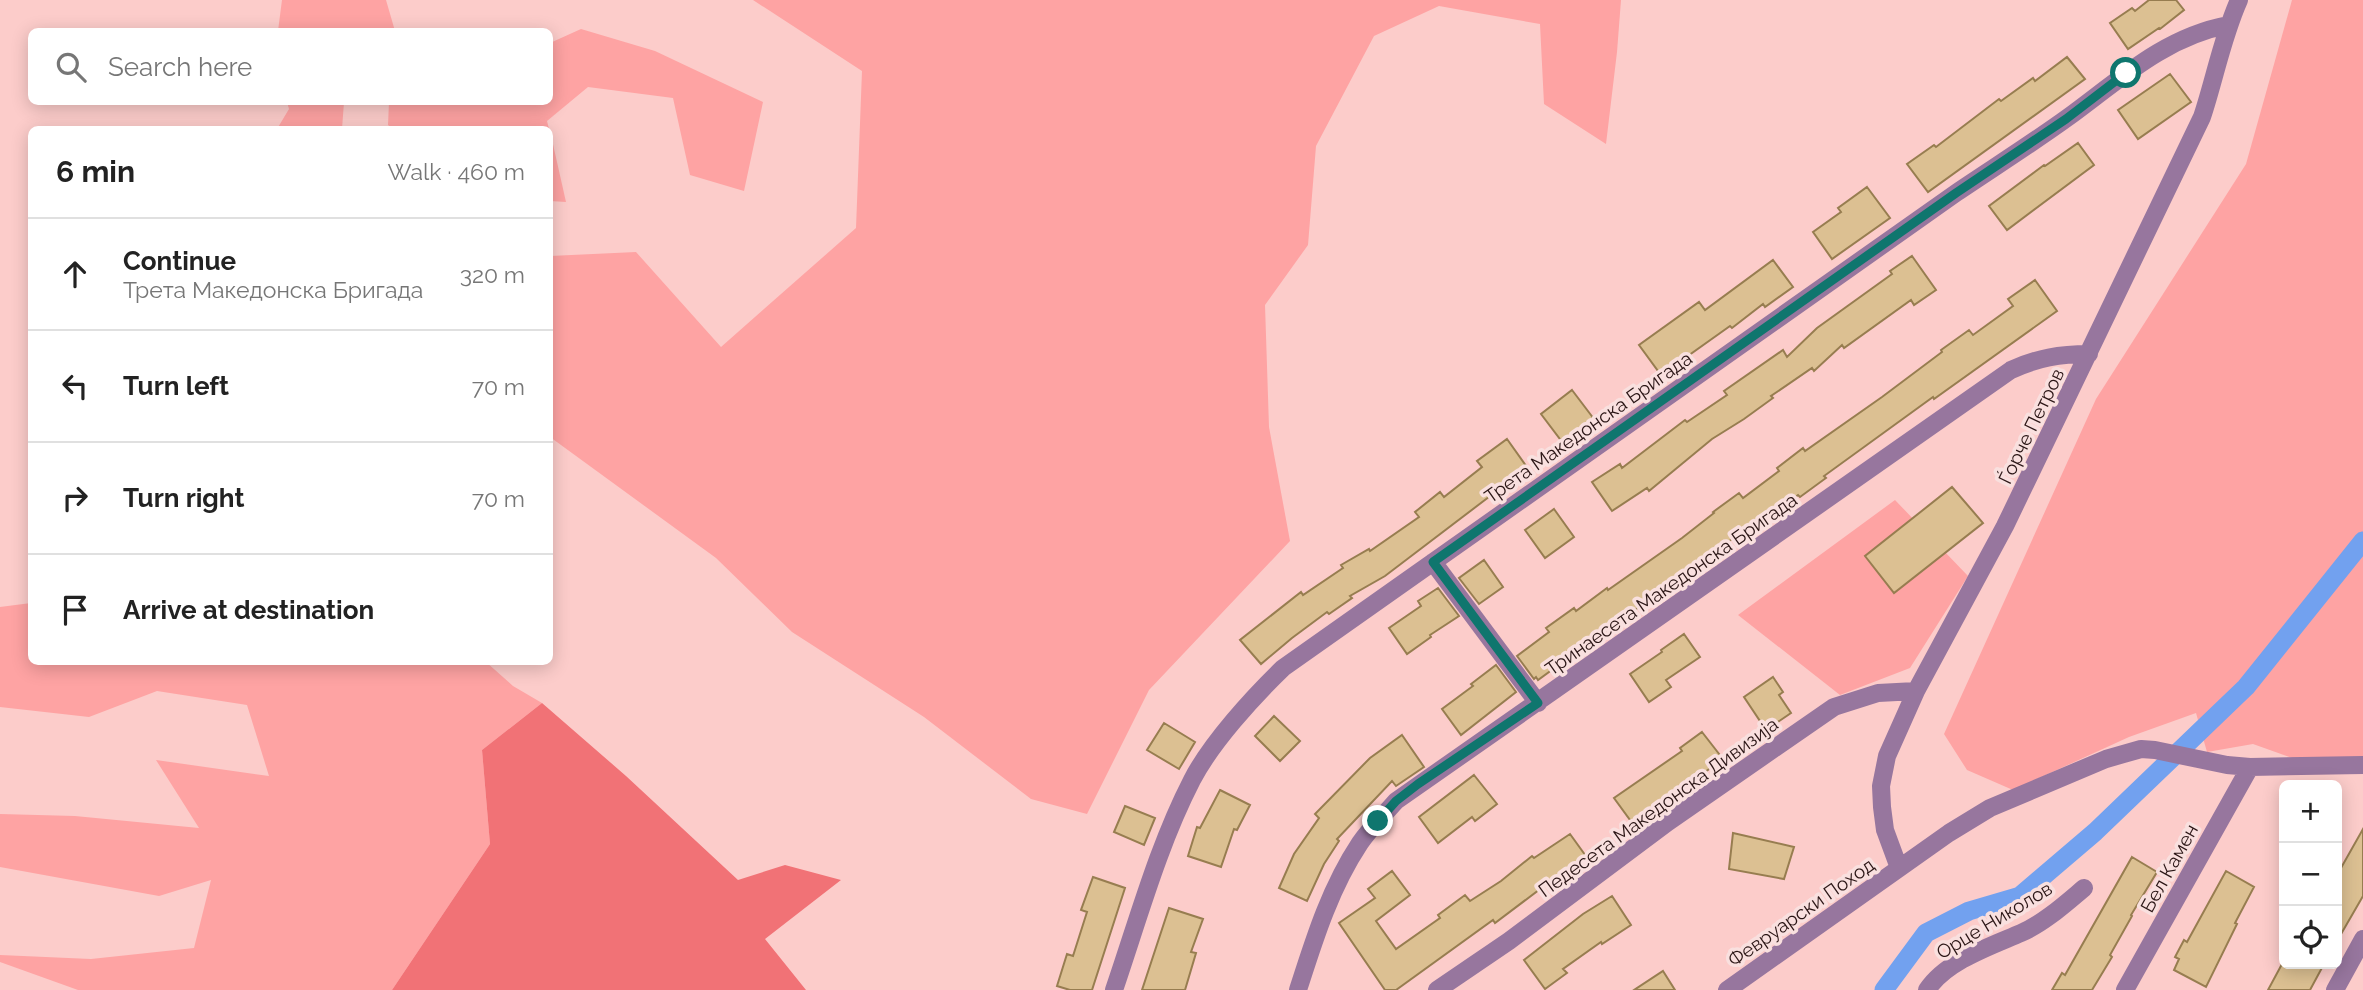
<!DOCTYPE html>
<html lang="en">
<head>
<meta charset="utf-8">
<style>
  body { margin:0; font-family:Raleway,sans-serif; background:#f2f2f2; color:#222 }
  .controls { position:absolute; right:21px; bottom:21px; display:grid; overflow:hidden; border-radius:10px; box-shadow:0 4px 18px #0003 }
  .controls button { width:63px; height:63px; display:grid; place-items:center; padding:0; border:0; border-bottom:2px solid #e0e0e0; background:#fff; color:#222; font:35px sans-serif }
  .stop { position:absolute; width:21px; height:21px; margin:-16px; border:5px solid #0f766e; border-radius:50%; background:#fff }
  .stop.end { background:#0f766e; border-color:#fff; box-shadow:0 2px 7px #0008 }
  .list { margin:0; padding:0; list-style:none }
  h2 { display:flex; justify-content:space-between; align-items:center; height:91px; margin:0; padding:0 28px; font-size:30px }
  h2 small { font-size:23px; font-weight:400; color:#767676 }
  .list li { display:grid; grid-template-columns:46px 1fr auto; gap:21px; align-items:center; box-sizing:border-box; height:112px; padding:0 28px; border-top:2px solid #e0e0e0 }
  .list b { display:block; font-size:26px; white-space:nowrap }
  .list p { margin:0; font-size:23px; white-space:nowrap; color:#767676 }
  .list em { font-size:23px; font-style:normal; color:#767676 }
  .icon { flex:none; width:38px; height:38px; fill:none; stroke:currentColor; stroke-width:2; stroke-linecap:round; stroke-linejoin:round }
  .map { position:relative; flex:none; width:2363px; height:990px; overflow:hidden }
  .search { position:absolute; background:#fff; box-shadow:0 4px 18px #0003; left:28px; top:28px; width:525px; height:77px; display:flex; align-items:center; gap:18px; box-sizing:border-box; padding:0 24px; border-radius:10px; color:#767676; font-size:26px }
  .panel { position:absolute; background:#fff; box-shadow:0 4px 18px #0003; left:28px; top:126px; width:525px; height:539px; border-radius:10px }
  .map>svg:first-child { display:block }
</style>
</head>
<body>
<div class="map">
<svg width="2363" height="990" viewBox="0 0 2363 990">
  <rect width="100%" height="100%" fill="#fcccca"/>
  <path fill="#fea3a3" d="M282 0H386L395 31H278Z
    M753 0H1621L1617 52 1606 144 1544 104 1540 24 1439 6 1374 36 1316 146 1308 245 1265 305 1269 427 1290 541 1149 690 1087 814 1031 799 924 717 792 632 716 558 550 437V256L636 252 721 347 856 228 862 71Z
    M2292 0H2363V757L2306 763 2253 744 2207 752 2196 713 2129 737 2013 790 1967 770 1944 734 2096 399 2246 164Z
    M581 29 655 51 763 102 744 191 690 175 673 98 588 87 547 121 549 129 394 130 388 125 389 102H550V43Z
    M287 102H344L342 129H277L289 109Z
    M550 131 566 202 550 201Z
    M1895 500 1968 576 1910 668 1840 695 1738 615Z
    M31 603 32 662H486L513 686 542 703 482 750 490 844 392 990H78L0 962V955L91 959 194 948 211 880 159 896 0 867V814L75 816 199 828 156 760 269 776 247 705 157 691 89 717 0 707V607Z"/>
  <path fill="#f17276" d="M542 703 626 776 738 880 785 865 841 880 765 939 806 990H392L490 844 482 750Z"/>
  <g fill="none" stroke-linecap="round" stroke-linejoin="round">
    <path stroke="#72a1ef" stroke-width="19" d="M1884 990 1926 933 1969 911 2020 896 2095 832 2246 687 2363 541"/>
  </g>
  <path fill="#dcc092" stroke="#977d50" stroke-width="2" d="M2149 0H2176L2184 10 2160 29 2159 28 2128 49 2110 23 2132 8 2135 11Z
    M2067 57 2085 79 1928 192 1907 164 1934 145 1936 147 1999 99 2001 101 2033 78 2035 81Z
    M2170 74 2191 102 2138 139 2118 110Z
    M2078 143 2094 165 2007 230 1989 206 2044 165 2045 166Z
    M1867 187 1890 218 1832 259 1813 232 1841 212 1838 208Z
    M1912 256 1936 290 1914 305 1911 300 1844 348 1842 345 1814 371 1812 368 1771 396 1773 398 1744 419 1712 439 1649 491 1647 488 1612 511 1592 482 1620 464 1622 468 1685 420 1687 422 1727 395 1724 391 1783 350 1787 357 1817 328 1892 274 1890 271Z
    M1773 260 1793 287 1765 307 1763 304 1732 328 1730 326 1661 375 1639 345 1699 302 1705 310Z
    M2035 280 2057 311 1934 399 1933 397 1824 476 1826 478 1800 497 1798 495 1765 520 1763 517 1724 545 1725 546 1702 564 1658 592 1603 635 1600 630 1562 658 1564 661 1538 680 1536 677 1534 679 1517 656 1549 632 1546 628 1574 608 1576 611 1607 588 1608 590 1682 538 1714 513 1713 512 1739 493 1743 498 1779 471 1777 468 1803 448 1805 451 1882 397 1942 352 1941 350 1969 330 1973 335 2013 306 2008 299Z
    M1572 390 1597 423 1566 447 1541 414Z
    M1507 439 1529 470 1498 490 1385 576 1350 596 1352 598 1329 614 1327 612 1292 638 1261 664 1240 640 1301 592 1303 595 1343 568 1341 565 1369 549 1370 551 1419 517 1415 512 1440 492 1444 497 1482 467 1477 461Z
    M1952 487 1983 523 1894 593 1865 556Z
    M1554 509 1574 537 1545 558 1525 530Z
    M1484 560 1503 587 1479 604 1459 578Z
    M1438 588 1459 616 1430 635 1431 637 1407 654 1389 628 1421 606 1418 601Z
    M1684 634 1700 657 1666 680 1671 687 1649 702 1630 674 1662 652 1661 650Z
    M1496 665 1516 692 1461 735 1442 709 1473 686 1471 684Z
    M1773 677 1783 692 1779 695 1791 713 1766 730 1744 697Z
    M1274 716 1300 741 1280 761 1255 736Z
    M1164 723 1195 742 1179 769 1147 750Z
    M1702 732 1723 759 1633 824 1614 798 1682 751 1680 748Z
    M1402 735 1424 767 1396 786 1392 781 1337 839 1339 841 1324 864 1307 901 1279 888 1294 854 1319 818 1315 814 1370 758Z
    M1474 775 1497 804 1475 821 1472 817 1438 843 1419 817Z
    M1220 790 1250 805 1237 830 1234 829 1221 867 1188 856 1197 827 1200 828Z
    M1125 806 1155 818 1144 845 1114 832Z
    M2363 829V896L2337 941V875Z
    M1733 833 1794 847 1784 879 1729 869Z
    M1570 834 1588 859 1557 880 1556 877 1495 923 1493 920 1396 990H1385L1339 923 1375 898 1368 889 1392 871 1410 895 1376 921 1396 949 1440 918 1438 915 1465 895 1470 901 1501 881 1532 856 1534 858Z
    M2132 857 2157 872 2131 915 2132 916 2110 955 2112 957 2092 990H2052L2062 973 2065 975Z
    M2226 871 2254 887 2235 923 2237 924 2206 987 2174 970 2179 959 2175 957 2184 940 2187 942Z
    M1093 877 1125 888 1092 990H1070L1057 986 1067 954 1073 956 1087 912 1081 910Z
    M1612 896 1631 925 1602 944 1601 942 1563 969 1567 973 1545 989 1524 960 1583 914Z
    M1169 908 1203 919 1191 952 1196 953 1185 990H1142Z
    M2282 964H2324L2310 990H2268Z
    M1663 971 1675 990H1634Z"/>
  <g fill="none" stroke-linecap="round" stroke-linejoin="round">
    <path stroke="#97769e" stroke-width="18" d="M1433 562 1538 703
      M1899 868 1885 830 1882 807 1881 786 1887 756 1916 691 2005 526 2202 117C2215 78 2222 38 2239 0
      M1114 990C1138 920 1158 846 1192 780 1211 743 1253 697 1283 668L1956 193C1993 168 2031 144 2067 118 2118 81 2164 37 2228 25
      M1298 990C1314 940 1330 888 1360 843 1370 828 1384 815 1396 801L2011 370C2037 358 2060 354 2089 354
      M1437 990 1509 941 1668 822 1834 707 1878 693 1916 691
      M1727 990 1949 833 1990 808 2106 759 2141 749 2155 750 2227 765 2250 767 2363 765
      M1927 990C1946 961 1991 946 2021 933 2044 923 2065 904 2084 888
      M2125 990 2250 767
      M2335 990 2363 939"/>
  </g>
  <g fill="none" stroke-linecap="round" stroke-linejoin="round">
    <path stroke="#0f766e" stroke-width="9" d="M1378 821 1396 801 1418 784 1538 703 1433 562 1956 193 2066 119 2126 73"/>
  </g>
  <g text-anchor="middle" stroke-width="7" stroke-linejoin="round" paint-order="stroke">
    <g font-size="19" fill="#2a1515" stroke="#f9e0df">
      <text transform="translate(2031 426) rotate(-64)" y="7">Ѓорче Петров</text>
      <text transform="translate(1588 427) rotate(-35)" y="7">Трета Македонска Бригада</text>
      <text transform="translate(1671 584) rotate(-35)" y="7">Тринаесета Македонска Бригада</text>
      <text transform="translate(1658 807) rotate(-36)" y="7">Педесета Македонска Дивизија</text>
      <text transform="translate(2169 868) rotate(-61)" y="7">Бел Камен</text>
      <text transform="translate(1801 912) rotate(-35)" y="7">Февруарски Поход</text>
      <text transform="translate(1994 920) rotate(-31)" y="7">Орце Николов</text>
    </g>
  </g>
</svg>
<div class="controls">
<button>+</button>
<button>−</button>
<button><svg class="icon" aria-label="locate" viewBox="0 0 24 24"><circle cx="12" cy="12" r="6"/><path d="M12 2v4M12 18v4M2 12h4M18 12h4"/></svg></button>
</div>
<div class="stop" style="left:2126px;top:73px"></div>
<div class="stop end" style="left:1378px;top:821px"></div>
<div class="search"><svg class="icon" aria-label="search" viewBox="0 0 24 24"><circle cx="10" cy="10" r="6"/><path d="M15 15l6 6"/></svg>Search here</div>
<section class="panel">
<h2>6 min<small>Walk · 460 m</small></h2>
<ul class="list">
<li><svg class="icon" aria-label="ahead" viewBox="0 0 24 24"><path d="M12 20V5M6 11l6-6 6 6"/></svg><div><b>Continue</b><p>Трета Македонска Бригада</p></div><em>320 m</em></li>
<li><svg class="icon" aria-label="left" viewBox="0 0 24 24"><path d="M17 20v-9H6M10 6l-5 5 5 5"/></svg><div><b>Turn left</b></div><em>70 m</em></li>
<li><svg class="icon" aria-label="right" viewBox="0 0 24 24"><path d="M7 20v-9h11M14 6l5 5-5 5"/></svg><div><b>Turn right</b></div><em>70 m</em></li>
<li><svg class="icon" aria-label="arrive" viewBox="0 0 24 24"><path d="M6 21V4h12l-3 4 3 4H6"/></svg><div><b>Arrive at destination</b></div></li>
</ul>
</section>
</div>
</body>
</html>
